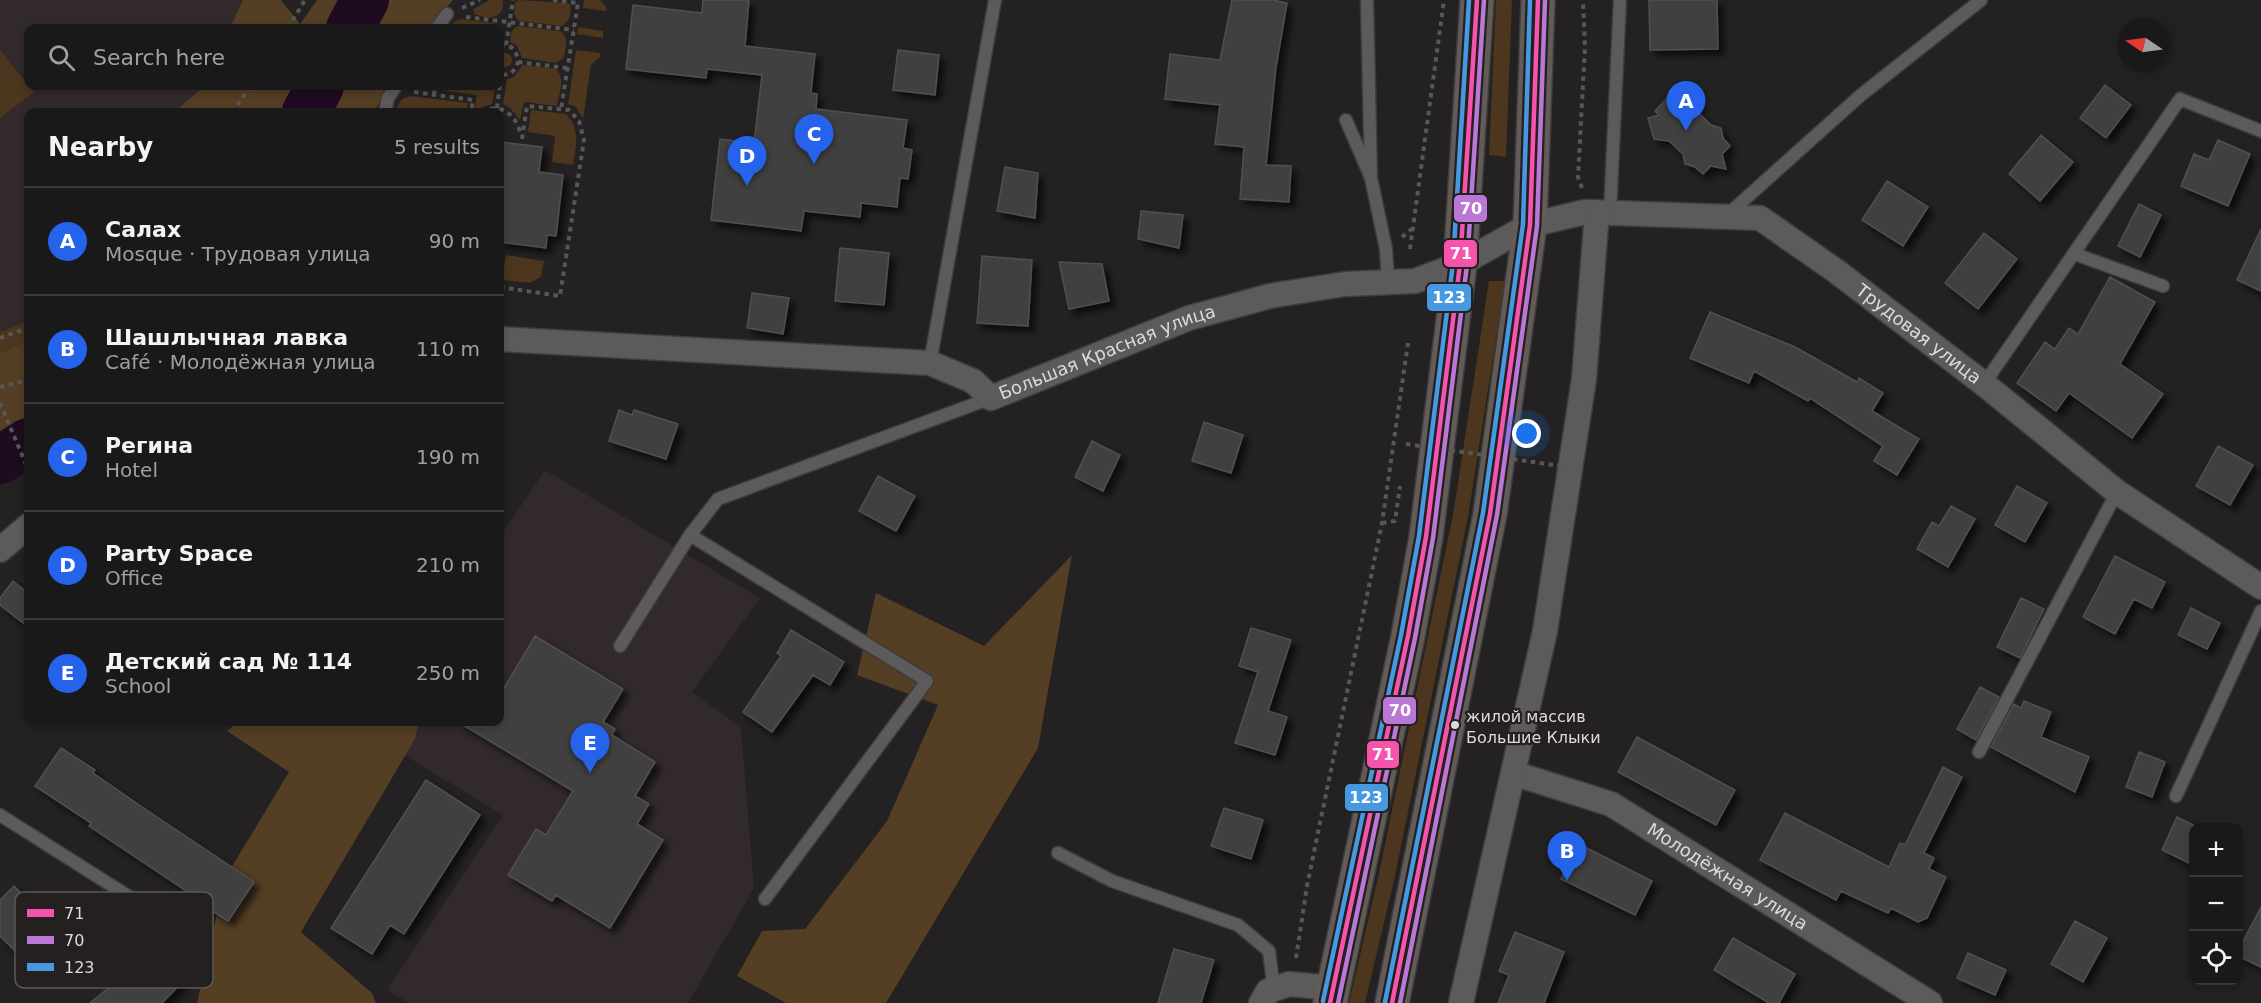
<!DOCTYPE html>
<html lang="en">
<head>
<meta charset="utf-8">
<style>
  body { margin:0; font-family:"DejaVu Sans",sans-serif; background:#232222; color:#f1f3f6 }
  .controls { position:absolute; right:18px; bottom:18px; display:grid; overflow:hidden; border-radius:12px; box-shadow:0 3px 9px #0003 }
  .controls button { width:54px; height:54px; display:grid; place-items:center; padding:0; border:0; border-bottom:2px solid #383838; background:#1a1919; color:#f1f3f6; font:30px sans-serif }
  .compass { position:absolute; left:2117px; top:18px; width:54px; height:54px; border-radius:50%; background:#1a1919; box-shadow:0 3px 9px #0003; rotate:283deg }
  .you { position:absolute; left:1527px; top:434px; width:21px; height:21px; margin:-15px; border:4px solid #fff; border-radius:50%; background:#1a73e8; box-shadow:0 0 0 9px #1a73e833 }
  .badge { display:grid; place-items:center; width:39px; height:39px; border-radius:50%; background:#2563eb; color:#fff; font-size:20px; font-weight:700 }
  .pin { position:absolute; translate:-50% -50px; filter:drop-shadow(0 2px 3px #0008) }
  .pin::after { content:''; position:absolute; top:32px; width:21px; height:18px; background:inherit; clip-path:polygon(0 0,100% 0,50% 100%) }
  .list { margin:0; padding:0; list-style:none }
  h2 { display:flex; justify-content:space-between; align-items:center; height:78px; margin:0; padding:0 24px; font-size:26px }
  h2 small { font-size:20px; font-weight:400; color:#9fa0a2 }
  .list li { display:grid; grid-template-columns:39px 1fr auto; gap:18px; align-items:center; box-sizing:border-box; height:108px; padding:0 24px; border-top:2px solid #383838 }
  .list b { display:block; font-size:22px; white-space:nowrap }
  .list p { margin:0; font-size:20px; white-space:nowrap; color:#9fa0a2 }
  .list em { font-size:20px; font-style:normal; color:#9fa0a2 }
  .icon { flex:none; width:33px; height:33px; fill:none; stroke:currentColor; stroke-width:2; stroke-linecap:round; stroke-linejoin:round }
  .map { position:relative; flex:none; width:2261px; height:1003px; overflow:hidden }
  .search { position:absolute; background:#1a1919; box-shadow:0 3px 9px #0003; left:24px; top:24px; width:480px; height:66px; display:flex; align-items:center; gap:15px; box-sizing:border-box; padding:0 21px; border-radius:12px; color:#9fa0a2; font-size:22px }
  .panel { position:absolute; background:#1a1919; box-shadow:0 3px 9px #0003; left:24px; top:108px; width:480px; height:618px; border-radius:12px }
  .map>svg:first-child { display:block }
</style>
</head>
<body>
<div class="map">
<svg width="2261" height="1003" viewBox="0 0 2261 1003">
  <defs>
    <filter id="shadow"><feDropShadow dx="5.5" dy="5.5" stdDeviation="3" flood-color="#0009"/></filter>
  </defs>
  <rect width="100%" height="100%" fill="#232121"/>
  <path fill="#31292a" d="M0 0H252L235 28H28V86H202L187 112H28V321L0 332Z
    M545 470 760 598 692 692 741 727 754 888 688 1003H409L387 990 503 815 366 732 374 722H500V537Z"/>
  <path fill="#4c361d" d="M490 0H503C505 18 490 21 475 14L473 9Z
    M519 0 567 3 570 5C572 15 569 21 562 26L519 21 514 15 515 3Z
    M584 0H600L606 7V11L583 8Z
    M1496 0H1512L1506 157 1489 155Z
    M461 19 493 23 499 28H451L455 21Z
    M519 26 560 31C570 37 565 48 564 58L556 63 522 58 517 46 510 42 511 33 514 28Z
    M578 27 603 31V38L577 34Z
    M0 50 34 92 0 118Z
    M576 50 601 53 599 58 591 65 583 119 576 107 568 104Z
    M498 60a7 7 0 1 1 14 0a7 7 0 1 1-14 0Z
    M523 65 556 69C566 78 559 94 557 106L524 102 520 120 510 108 503 104 507 79 513 78Z
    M442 86H495L492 104 482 107 474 112 477 95 441 90Z
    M410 96 468 103 466 112H396C398 103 400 98 410 96Z
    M531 110 566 114C581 129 576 147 573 165L552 162 555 136 528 132Z
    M506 255 544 261 541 277 530 283 502 280Z
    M1489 281H1505L1468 517 1395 876 1365 1003H1349L1379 873 1453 515Z
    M28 321V420L0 444V332Z"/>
  <path fill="#543e24" d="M243 0H281L300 24 317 0H453L429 28H230Z
    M205 86H389L374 112H174Z
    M28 341V459L0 474V354Z
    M1072 555 1038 748 886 1003H786L737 976 762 931 805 929 887 821 938 705 857 675 876 593 984 646Z
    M238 722H419L415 739 301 932 372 993 376 1003H197L225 878 289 772 227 731Z"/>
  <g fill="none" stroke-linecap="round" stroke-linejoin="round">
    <path stroke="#1e0a21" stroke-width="48" d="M350 28 365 0
      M306 112 320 86
      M0 460 28 442"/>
  </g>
  <path fill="#403f3f" stroke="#514f50" stroke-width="1.5" filter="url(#shadow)" d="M703 0H749L745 46 815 54 811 93 817 94 816 109 907 120 903 148 912 150 908 179 900 178 897 207 861 203 860 217 804 211 801 231 711 220 720 139 754 143 762 75 707 69 706 78 626 69 633 5 702 13Z
    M1232 0H1273L1287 3 1276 67 1266 165 1291 166 1289 202 1240 199 1244 147 1215 144 1220 105 1165 99 1170 54 1220 60Z
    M1649 0H1717L1718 49 1650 50Z
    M898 50 939 55 935 95 893 90Z
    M2105 85 2131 105 2106 138 2080 118Z
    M1673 92 1694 98 1697 111 1711 125 1721 128 1723 138 1730 146 1722 154 1726 169 1711 166 1703 174 1695 167 1685 164 1683 154 1669 141 1654 139 1648 118 1659 115 1655 111Z
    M2041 135 2073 162 2040 201 2009 174Z
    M2218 140 2250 154 2228 206 2181 186 2194 154 2209 160Z
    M500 142 542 147 539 172 563 175 556 236 547 235 546 248 500 242Z
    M1005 167 1038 173 1035 218 997 211Z
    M1887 181 1928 207 1903 246 1862 220Z
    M2139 204 2161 215 2140 257 2118 246Z
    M1141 211 1183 215 1179 248 1138 239Z
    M2261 229V291L2237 280Z
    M1984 233 2017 259 1978 309 1945 283Z
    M840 248 889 253 884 305 835 301Z
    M982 256 1032 260 1028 326 977 323Z
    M1059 262 1102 264 1109 301 1069 309Z
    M2110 277 2155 302 2120 364 2163 394 2132 438 2069 393 2056 411 2017 383 2045 342 2055 349 2069 328 2078 334Z
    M752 293 789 298 783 334 747 328Z
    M1710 312 1795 347 1857 382 1859 378 1883 393 1872 411 1919 439 1897 475 1874 461 1883 446 1810 398 1808 401 1754 371 1749 383 1690 358Z
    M619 410 632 415 634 410 678 424 666 459 609 441Z
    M1204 422 1243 435 1231 473 1192 461Z
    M1092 441 1120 455 1103 491 1075 477Z
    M2218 446 2253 465 2230 505 2196 486Z
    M878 476 915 496 896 531 859 511Z
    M2017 486 2047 503 2025 542 1995 525Z
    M1951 506 1975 519 1948 567 1917 549 1932 522 1939 526Z
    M2115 556 2165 582 2152 608 2134 599 2115 634 2083 617Z
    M13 581 28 593V627L0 605V598Z
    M2021 598 2044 609 2020 658 1997 647Z
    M2191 608 2220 623 2207 649 2178 635Z
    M1251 628 1291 640 1268 711 1287 717 1275 755 1235 743 1258 672 1239 666Z
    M791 630 844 662 830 685 813 675 772 732 743 712 781 656 777 653Z
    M535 636 623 689 603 722 615 729 612 735 655 762 635 796 649 804 637 824 663 840 610 928 556 895 552 901 508 875 536 829 546 835 573 791 458 722H500V695Z
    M1980 687 1999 697 1976 740 1957 729Z
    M2024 701 2051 712 2041 737 2089 757 2075 792 1991 747 2014 704 2021 708Z
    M1637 737 1735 790 1716 825 1618 772Z
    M61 748 95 770 93 773 148 811 254 882 228 921 197 901 198 899 89 826 91 823 35 786Z
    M2139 752 2165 762 2152 797 2126 787Z
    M1943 767 1962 777 1924 853 1934 858 1929 869 1946 877 1927 918 1918 922 1891 908 1888 913 1841 891 1836 900 1760 860 1785 813 1889 867 1900 843 1905 845Z
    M426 780 480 815 404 934 390 925 372 954 331 928Z
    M1224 808 1263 820 1251 859 1211 846Z
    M2177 817 2193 825V865L2162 850Z
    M1579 844 1652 881 1635 915 1561 879Z
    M14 886 51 923 19 955 0 936V900Z
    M2261 907V967L2238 956V951Z
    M2075 921 2107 938 2083 982 2051 964Z
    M125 922 158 956 168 947 192 972 162 1003H90L121 978 94 952Z
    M1515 932 1564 952 1544 1003H1498L1509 975 1499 971Z
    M1733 938 1795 974 1779 1003H1769L1714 970Z
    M1174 949 1214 960 1201 1003H1158Z
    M1968 953 2006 970 1995 995 1957 978Z"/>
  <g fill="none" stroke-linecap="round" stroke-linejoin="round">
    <g stroke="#3e3c3c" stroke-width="15">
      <path id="service" d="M1367 0 1371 178
        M437 28 447 14
        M385 112 388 98 396 86
        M1346 120 1371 178 1386 249 1388 282
        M1610 212 1620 0
        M1726 216 1861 95 1981 0
        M2075 254 2163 286
        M930 363 995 0
        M1984 384 2180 99 2261 131
        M620 646 690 535
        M1979 752 2117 492
        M2176 796 2261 611
        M0 815 196 939
        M1058 853 1112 881 1238 925 1269 951 1274 989
        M765 899 927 681 690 535 718 499 991 398"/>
    </g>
    <g stroke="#3e3c3c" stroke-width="27">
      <g id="minor">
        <path id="s1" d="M500 339 930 363 973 381 991 398 1189 318 1270 296 1345 284 1415 281 1460 264 1530 225 1585 212 1760 218 1836 271 1984 384 2117 492 2261 587"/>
        <path d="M0 550 28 526"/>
        <path id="s2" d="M1513 773 1611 804 1930 1003"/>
        <path d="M1261 1003 1268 991 1289 984 1334 988"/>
        <path d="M1461 1003 1545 631 1584 379 1597 212"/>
      </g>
    </g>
    <g stroke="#3e3c3c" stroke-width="36">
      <path id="primary" d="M1330 1003 1408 636 1426 537 1460 264 1477 0
        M1392 1003 1490 514 1530 225 1538 0"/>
    </g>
    <path stroke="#585757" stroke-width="4" stroke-dasharray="4.5 4.5" stroke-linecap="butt" d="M553 0 578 3 561 109
      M462 8 480 0
      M466 17 574 30
      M288 28 305 0
      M506 45 513 0
      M500 46 511 47C524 59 517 76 500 75
      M518 62 567 68
      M414 92 473 100 471 112
      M434 95 435 86
      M497 108 501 75
      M232 112 251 86
      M482 112C502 102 516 115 521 135
      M1582 188 1578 177 1585 47 1583 0
      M1402 237 1413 228
      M1410 249 1444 0
      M500 287 560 296 584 140 579 121 569 110 527 106 522 139
      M0 338 28 328
      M0 387 28 380
      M0 403 28 469
      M1382 523 1395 521 1400 486
      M1296 958 1307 886 1382 523 1408 343"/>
    <use href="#service" stroke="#5c5a5a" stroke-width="12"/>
    <use href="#minor" stroke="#5c5a5a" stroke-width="24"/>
    <use href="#primary" stroke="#625b58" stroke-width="33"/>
    <path stroke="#585757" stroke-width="4" stroke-dasharray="4.5 4.5" stroke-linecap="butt" d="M1406 444 1561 466"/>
    <g stroke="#242020" stroke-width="9">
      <path id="bus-1" d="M1330 1003 1408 636 1426 537 1460 264 1477 0
        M1392 1003 1490 514 1530 225 1538 0"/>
    </g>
    <g stroke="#242020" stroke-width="9">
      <path id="bus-2" d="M1338 1003 1415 638 1433 538 1467 265 1484 0
        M1400 1003 1497 515 1537 226 1545 0"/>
    </g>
    <g stroke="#242020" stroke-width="9">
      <path id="bus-3" d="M1323 1001 1401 635 1419 536 1453 263 1469 0
        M1385 1002 1483 513 1523 224 1530 0"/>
    </g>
    <use href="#bus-1" stroke="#f653ac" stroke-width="4.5"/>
    <use href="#bus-2" stroke="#ba77d6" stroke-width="4.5"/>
    <use href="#bus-3" stroke="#4699e1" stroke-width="4.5"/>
  </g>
  <circle fill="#dcdada" stroke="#242020" stroke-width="2" cx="1455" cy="725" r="5"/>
  <g text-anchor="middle" stroke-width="4.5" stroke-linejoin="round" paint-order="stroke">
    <g font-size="16" fill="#dcdada" stroke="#242020" text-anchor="start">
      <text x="1466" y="722">жилой массив<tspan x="1466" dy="21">Большие Клыки</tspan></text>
    </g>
    <g font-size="18" fill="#dcdada" stroke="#242020">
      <text dy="6" stroke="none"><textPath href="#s1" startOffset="1502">Трудовая улица</textPath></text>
      <text dy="6" stroke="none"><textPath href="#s1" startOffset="627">Большая Красная улица</textPath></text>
      <text dy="6" stroke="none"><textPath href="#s2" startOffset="240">Молодёжная улица</textPath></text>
    </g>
  </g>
  <rect x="15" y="892" width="198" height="96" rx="9" fill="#242020" stroke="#5b5858" stroke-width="1.5"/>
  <rect x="27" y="909" width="27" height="8" fill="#f653ac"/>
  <rect x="27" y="936" width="27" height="8" fill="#ba77d6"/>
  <rect x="27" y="963" width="27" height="8" fill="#4699e1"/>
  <g font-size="16" fill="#dcdada">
    <text x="64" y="919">71</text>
    <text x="64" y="946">70</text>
    <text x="64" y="973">123</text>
  </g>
  <g stroke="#242020" stroke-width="2">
    <rect x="1453" y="194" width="35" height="29" rx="6" fill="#ba77d6"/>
    <rect x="1443" y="239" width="35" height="29" rx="6" fill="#f653ac"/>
    <rect x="1426" y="283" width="46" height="29" rx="6" fill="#4699e1"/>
    <rect x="1382" y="696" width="35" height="29" rx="6" fill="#ba77d6"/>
    <rect x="1366" y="740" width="34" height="29" rx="6" fill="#f653ac"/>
    <rect x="1344" y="783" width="45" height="29" rx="6" fill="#4699e1"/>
  </g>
  <g font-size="16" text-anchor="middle" font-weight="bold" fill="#fff">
    <text x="1471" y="214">70</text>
    <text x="1461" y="259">71</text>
    <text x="1449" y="303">123</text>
    <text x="1400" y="716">70</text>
    <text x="1383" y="760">71</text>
    <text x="1366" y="803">123</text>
  </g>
</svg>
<div class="controls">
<button>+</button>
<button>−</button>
<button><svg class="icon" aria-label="locate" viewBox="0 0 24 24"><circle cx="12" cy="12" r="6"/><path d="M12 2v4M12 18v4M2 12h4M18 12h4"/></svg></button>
</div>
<svg class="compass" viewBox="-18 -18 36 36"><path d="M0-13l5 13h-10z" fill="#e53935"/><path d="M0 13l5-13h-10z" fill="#9fa0a2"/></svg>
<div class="you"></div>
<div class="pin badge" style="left:1686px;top:131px">A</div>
<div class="pin badge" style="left:1567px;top:881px">B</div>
<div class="pin badge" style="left:814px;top:164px">C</div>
<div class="pin badge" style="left:747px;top:186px">D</div>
<div class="pin badge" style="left:590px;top:773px">E</div>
<div class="search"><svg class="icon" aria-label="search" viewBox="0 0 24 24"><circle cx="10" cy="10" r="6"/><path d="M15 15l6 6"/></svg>Search here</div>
<section class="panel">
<h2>Nearby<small>5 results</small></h2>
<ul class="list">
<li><span class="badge">A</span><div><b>Салах</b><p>Mosque · Трудовая улица</p></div><em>90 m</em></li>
<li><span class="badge">B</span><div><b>Шашлычная лавка</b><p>Café · Молодёжная улица</p></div><em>110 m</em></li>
<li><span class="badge">C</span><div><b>Регина</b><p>Hotel</p></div><em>190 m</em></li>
<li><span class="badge">D</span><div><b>Party Space</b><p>Office</p></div><em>210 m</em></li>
<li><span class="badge">E</span><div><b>Детский сад № 114</b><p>School</p></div><em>250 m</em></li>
</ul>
</section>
</div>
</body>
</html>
